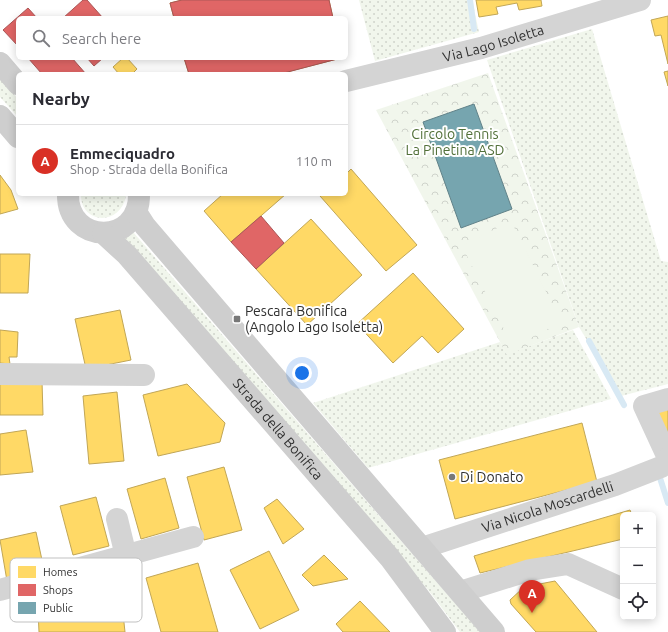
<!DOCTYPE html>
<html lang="en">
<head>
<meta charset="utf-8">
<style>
  body { margin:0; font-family:Ubuntu,sans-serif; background:#f7f7f7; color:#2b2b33 }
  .controls { position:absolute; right:12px; bottom:12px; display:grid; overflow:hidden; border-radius:6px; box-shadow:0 2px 10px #0003 }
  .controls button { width:36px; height:36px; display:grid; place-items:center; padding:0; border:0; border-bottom:1px solid #e1e1e2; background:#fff; color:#2b2b33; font:20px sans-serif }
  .you { position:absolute; left:302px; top:373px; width:14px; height:14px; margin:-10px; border:3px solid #fff; border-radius:50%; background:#1a73e8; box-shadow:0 0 0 6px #1a73e833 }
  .badge { display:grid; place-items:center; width:26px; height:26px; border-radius:50%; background:#d93025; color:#fff; font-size:13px; font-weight:700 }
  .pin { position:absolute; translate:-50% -33px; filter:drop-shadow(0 1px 2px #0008) }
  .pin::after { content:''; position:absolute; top:21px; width:14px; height:12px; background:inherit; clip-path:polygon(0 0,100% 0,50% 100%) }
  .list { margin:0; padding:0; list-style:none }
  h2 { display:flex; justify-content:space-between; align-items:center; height:52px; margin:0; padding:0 16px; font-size:17px }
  h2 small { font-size:13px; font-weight:400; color:#7c7c81 }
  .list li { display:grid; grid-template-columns:26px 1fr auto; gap:12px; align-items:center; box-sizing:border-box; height:72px; padding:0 16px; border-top:1px solid #e1e1e2 }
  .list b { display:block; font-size:15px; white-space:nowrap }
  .list p { margin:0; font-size:13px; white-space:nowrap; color:#7c7c81 }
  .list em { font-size:13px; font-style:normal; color:#7c7c81 }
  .icon { flex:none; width:22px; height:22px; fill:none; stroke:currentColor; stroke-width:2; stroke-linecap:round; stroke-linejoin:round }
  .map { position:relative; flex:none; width:668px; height:632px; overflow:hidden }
  .search { position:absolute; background:#fff; box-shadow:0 2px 10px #0003; left:16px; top:16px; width:332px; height:44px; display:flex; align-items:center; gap:10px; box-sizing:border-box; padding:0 14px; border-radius:6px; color:#7c7c81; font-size:15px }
  .panel { position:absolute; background:#fff; box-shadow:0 2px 10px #0003; left:16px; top:72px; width:332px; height:124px; border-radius:6px }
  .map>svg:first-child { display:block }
</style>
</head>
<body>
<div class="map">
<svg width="668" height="632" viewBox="0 0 668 632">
  <defs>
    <pattern id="grass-dots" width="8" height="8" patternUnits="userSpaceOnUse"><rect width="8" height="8" fill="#f1f6ec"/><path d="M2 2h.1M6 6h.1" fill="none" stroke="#cfd3cb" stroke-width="1.8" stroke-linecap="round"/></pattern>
    <pattern id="park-crowns" width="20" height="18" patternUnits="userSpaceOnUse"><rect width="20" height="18" fill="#f1f6ec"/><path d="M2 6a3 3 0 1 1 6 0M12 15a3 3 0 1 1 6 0" fill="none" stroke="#cfd3cb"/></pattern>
  </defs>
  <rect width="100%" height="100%" fill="#fff"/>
  <path fill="url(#grass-dots)" d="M359 0H472L479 32 375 61Z
    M592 29 661 261 668 262V384L621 396 579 327 487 60Z
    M0 78 18 99V117L0 97Z
    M81 194H126V196C120 227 80 224 81 194Z
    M133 232 480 632H460L429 591 123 240Z
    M573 330 611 399 368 468 313 403 500 342 507 354Z"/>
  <path fill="url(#park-crowns)" d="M488 73 579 327 507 355 376 110Z"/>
  <path fill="#f1f6ec" d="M511 221 561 322 513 347 462 246Z"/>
  <path fill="#ffd966" stroke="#c1a656" d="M182 0H231L236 18H174L170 3Z
    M265 0H329L333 18H269Z
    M476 0H541L542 6 519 10 517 3 496 7 498 14 479 17Z
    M668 16V64L661 35 655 36 651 20Z
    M123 58H127L137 69 132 74H119L113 67Z
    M184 58H207L208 63 221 60V58H247L252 74H189Z
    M279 58H341L283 73Z
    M668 71V86L664 72Z
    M351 169 417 245 386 271 320 196 323 194H346V174Z
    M0 175 11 190 18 209 0 214Z
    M223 194H286L231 242 204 211Z
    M311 219 362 275 307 325 256 269Z
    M0 254H30L28 293H0Z
    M413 273 464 329 438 353 422 336 393 363 357 324Z
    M120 310 131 360 86 369 75 319Z
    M0 330 18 332 17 357H9L10 364 0 363Z
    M0 380 42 381 43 415H0Z
    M187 384 225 423 220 442 158 456 143 395Z
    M117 392 124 461 89 464 83 396Z
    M668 395V446L651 399Z
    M582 423 597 482 455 519 439 460Z
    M26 430 33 472 0 475V434Z
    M224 467 242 530 204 540 187 477Z
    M165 478 179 528 141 539 127 489Z
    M96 497 109 546 73 555 60 506Z
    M277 499 304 529 283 544 264 508Z
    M630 510 632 515H623V539L480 573 474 556Z
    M36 532 45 574 7 581 0 540Z
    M269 551 299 610 260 629 230 570Z
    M324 555 348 579 313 586 302 575Z
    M198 563 218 632H161L146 578Z
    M555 581 597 632H536L511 604 510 600 524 587Z
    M360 601 390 632H343L336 624Z
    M122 604 125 632H39L38 610Z"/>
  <path fill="#e06666" stroke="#ab5656" d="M83 0H87L103 18H63Z
    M182 0H329L333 18H174L170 3Z
    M28 8 37 18H18V46L3 30Z
    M28 58H72L86 74H42Z
    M87 58H103L94 66Z
    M184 58H341L280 74H189Z
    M261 216 284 243 256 269 231 242Z"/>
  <path fill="#76a5af" stroke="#618289" d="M474 104 512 209 461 228 423 122Z"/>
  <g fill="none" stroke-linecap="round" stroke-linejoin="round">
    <path stroke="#d8e9f4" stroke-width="6" d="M470 0 474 29
      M589 341 624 405
      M660 478 668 503"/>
    <g stroke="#d4d4d4" stroke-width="22">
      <path id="s1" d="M346 81 481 48 640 0"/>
      <path d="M0 374 144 375"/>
      <path d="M668 399 644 406 668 458"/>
      <path d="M117 519 126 556"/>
      <path id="s2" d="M422 548 615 485 661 467 667 463 668 458"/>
      <path d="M0 590 193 537"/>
      <path d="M460 592 530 570 568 564 623 589"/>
    </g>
    <g stroke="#cecece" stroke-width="22">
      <path d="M0 63 18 84"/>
      <path d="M0 116 18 137"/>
      <path d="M68 194C67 245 140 246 139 194"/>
      <path d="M136 212 145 226 494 632"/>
      <path id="s3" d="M103 233 127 255 390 558 445 632"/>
    </g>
  </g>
  <g fill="#787878" stroke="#fff" stroke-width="1.5">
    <rect x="233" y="315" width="8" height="8" rx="2"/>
    <circle cx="452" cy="477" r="4"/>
  </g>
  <g text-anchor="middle" stroke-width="4" stroke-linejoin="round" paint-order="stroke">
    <g font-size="14" fill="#303030" stroke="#fff">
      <text dy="5" stroke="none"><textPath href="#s1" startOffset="152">Via Lago Isoletta</textPath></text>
      <text dy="5" stroke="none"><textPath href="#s3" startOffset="263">Strada della Bonifica</textPath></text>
      <text dy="5" stroke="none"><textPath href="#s2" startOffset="132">Via Nicola Moscardelli</textPath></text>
    </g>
    <g font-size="14" fill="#527039" stroke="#fff">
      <text x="455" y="139">Circolo Tennis<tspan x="455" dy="16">La Pinetina ASD</tspan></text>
    </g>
    <g font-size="14" fill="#303030" stroke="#fff" text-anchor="start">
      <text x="245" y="316">Pescara Bonifica<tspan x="245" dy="16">(Angolo Lago Isoletta)</tspan></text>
      <text x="460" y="482">Di Donato</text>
    </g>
  </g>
  <rect x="10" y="558" width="132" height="64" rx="6" fill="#fff" stroke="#c1c1c1" stroke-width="1"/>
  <rect x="18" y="566" width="18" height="12" fill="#ffd966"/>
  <rect x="18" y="584" width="18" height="12" fill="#e06666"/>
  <rect x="18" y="602" width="18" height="12" fill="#76a5af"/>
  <g font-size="11" fill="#303030">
    <text x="43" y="576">Homes</text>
    <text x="43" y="594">Shops</text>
    <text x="43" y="612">Public</text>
  </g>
</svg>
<div class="controls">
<button>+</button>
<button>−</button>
<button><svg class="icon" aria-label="locate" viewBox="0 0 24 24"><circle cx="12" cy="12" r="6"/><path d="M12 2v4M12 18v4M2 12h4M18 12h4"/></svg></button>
</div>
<div class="you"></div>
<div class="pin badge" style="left:532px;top:613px">A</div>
<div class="search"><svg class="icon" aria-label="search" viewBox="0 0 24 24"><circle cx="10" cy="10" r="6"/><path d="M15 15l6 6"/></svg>Search here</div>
<section class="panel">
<h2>Nearby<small></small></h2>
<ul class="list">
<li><span class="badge">A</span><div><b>Emmeciquadro</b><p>Shop · Strada della Bonifica</p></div><em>110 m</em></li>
</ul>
</section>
</div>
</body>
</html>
